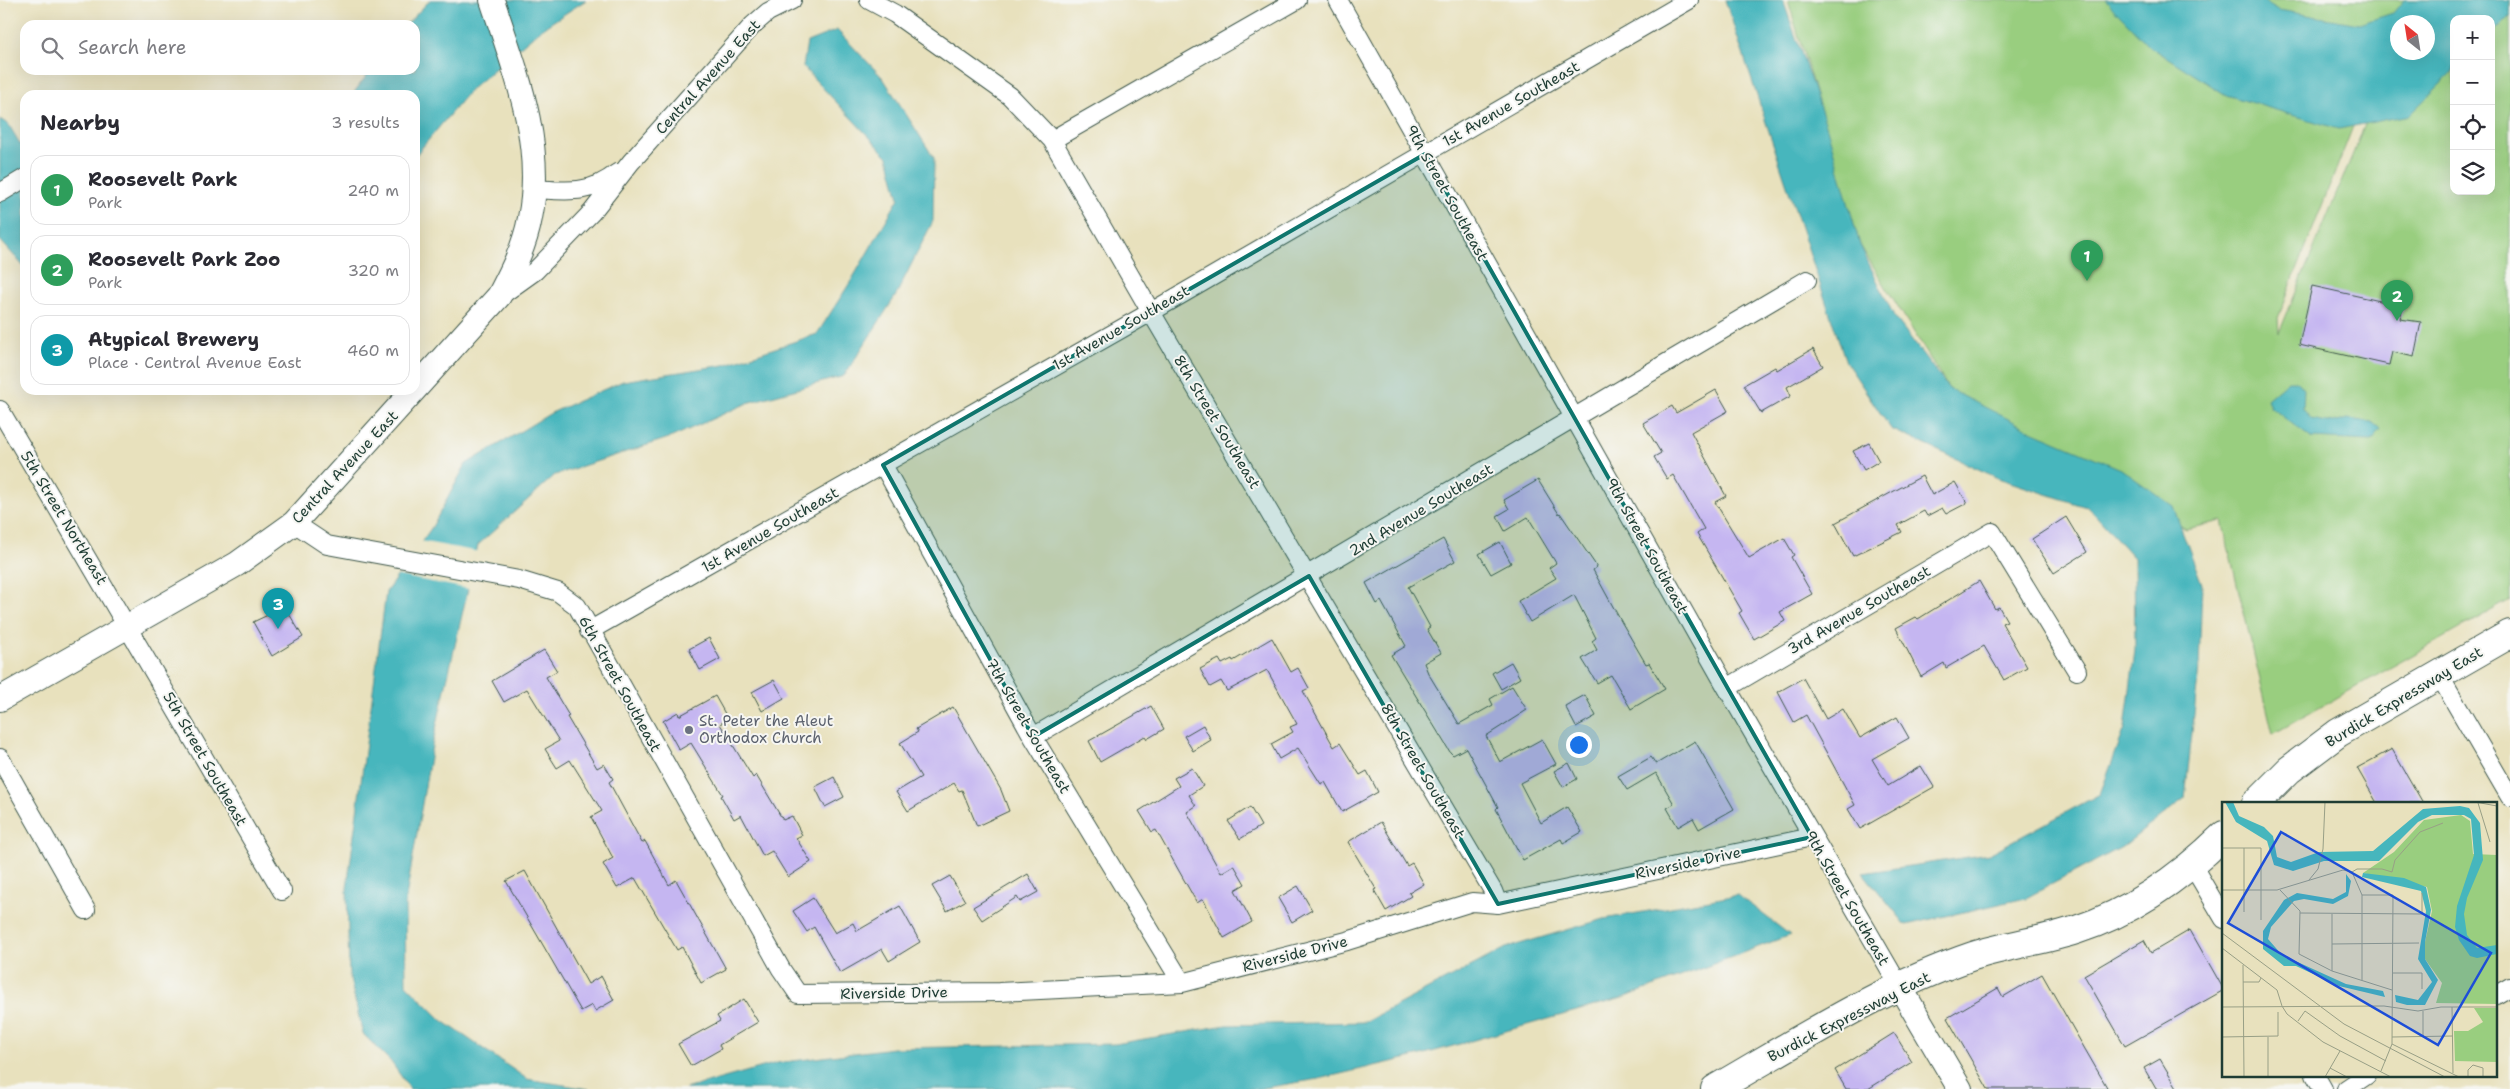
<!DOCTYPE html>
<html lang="en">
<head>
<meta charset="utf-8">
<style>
  body { margin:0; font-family:"Shantell Sans",sans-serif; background:#f2f2f3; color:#2b2b33 }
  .controls { position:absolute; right:15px; top:15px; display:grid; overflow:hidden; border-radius:10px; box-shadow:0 5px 20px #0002 }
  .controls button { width:45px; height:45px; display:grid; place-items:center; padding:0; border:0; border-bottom:1px solid #e1e1e2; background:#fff; color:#2b2b33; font:25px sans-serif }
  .compass { position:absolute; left:2390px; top:15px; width:45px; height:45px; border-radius:50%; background:#fff; box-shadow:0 5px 20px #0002; rotate:330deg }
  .you { position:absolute; left:1578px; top:744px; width:18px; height:18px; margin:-12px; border:4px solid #fff; border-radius:50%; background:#1a73e8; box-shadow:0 0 0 8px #1a73e833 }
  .badge { display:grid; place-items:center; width:32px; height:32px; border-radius:50%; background:#b5179e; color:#fff; font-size:16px; font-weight:700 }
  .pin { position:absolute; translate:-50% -41px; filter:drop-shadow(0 1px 2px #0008) }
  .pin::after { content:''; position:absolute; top:26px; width:18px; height:15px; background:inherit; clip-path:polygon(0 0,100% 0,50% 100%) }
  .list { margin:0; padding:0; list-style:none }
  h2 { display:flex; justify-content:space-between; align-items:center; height:65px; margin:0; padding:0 20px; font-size:21px }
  h2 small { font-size:16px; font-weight:400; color:#7c7c81 }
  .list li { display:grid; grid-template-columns:32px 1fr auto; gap:15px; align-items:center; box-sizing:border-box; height:70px; margin:0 10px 10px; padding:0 10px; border:1px solid #e1e1e2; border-radius:15px }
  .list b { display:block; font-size:19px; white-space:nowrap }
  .list p { margin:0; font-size:16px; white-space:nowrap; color:#7c7c81 }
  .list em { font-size:16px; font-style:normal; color:#7c7c81 }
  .icon { flex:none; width:28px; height:28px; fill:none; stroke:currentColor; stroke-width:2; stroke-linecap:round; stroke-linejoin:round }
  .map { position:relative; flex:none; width:2510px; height:1089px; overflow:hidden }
  .search { position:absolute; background:#fff; box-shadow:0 5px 20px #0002; left:20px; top:20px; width:400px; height:55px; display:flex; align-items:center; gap:12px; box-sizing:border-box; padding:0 18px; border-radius:15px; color:#7c7c81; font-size:19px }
  .panel { position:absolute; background:#fff; box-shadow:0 5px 20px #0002; left:20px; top:90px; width:400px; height:305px; border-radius:15px }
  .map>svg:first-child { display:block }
</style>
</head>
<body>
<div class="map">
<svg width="2510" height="1089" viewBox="0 0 2510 1089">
  <rect width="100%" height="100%" fill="#f6f6f2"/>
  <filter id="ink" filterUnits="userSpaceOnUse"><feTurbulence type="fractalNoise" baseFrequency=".02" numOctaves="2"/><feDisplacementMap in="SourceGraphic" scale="10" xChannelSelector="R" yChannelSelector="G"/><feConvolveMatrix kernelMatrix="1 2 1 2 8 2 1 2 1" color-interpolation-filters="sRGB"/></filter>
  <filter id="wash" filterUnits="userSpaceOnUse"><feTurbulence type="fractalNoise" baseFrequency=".0096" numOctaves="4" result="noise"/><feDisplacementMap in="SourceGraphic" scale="20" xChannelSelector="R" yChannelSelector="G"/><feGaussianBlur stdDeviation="1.12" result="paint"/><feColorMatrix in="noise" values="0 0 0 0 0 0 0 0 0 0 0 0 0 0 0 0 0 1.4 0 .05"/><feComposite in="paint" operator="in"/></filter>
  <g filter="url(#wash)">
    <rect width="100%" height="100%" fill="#e8e1bd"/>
    <path fill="#99ce7f" stroke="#5c865a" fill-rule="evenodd" d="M1788 0H2430L2398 22 2388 37 2278 318 2279 333 2397 47 2398 52H2428V22L2510 0V600L2273 734 2222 521 2186 529 1949 389 1860 245ZM2454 19H2491V191H2454Z"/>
    <path fill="#46b6bd" stroke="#327a78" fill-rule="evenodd" d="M430 0H586L540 30 471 89 415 156V95H352L371 70H415V25H406Z
      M1725 0H1783L1827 128 1860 245 1894 316 1949 389 2034 432 2121 469 2173 506 2202 584 2199 668 2185 798 2122 847 2026 898 1906 925 1863 873 1989 854 2100 794 2125 728 2135 650 2134 558 2089 508 1998 478 1891 429 1846 362Z
      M2105 0H2262L2279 10 2359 24 2393 13 2404 0H2510V16L2491 35V19H2454V71L2409 115 2339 129 2226 95 2149 46ZM2398 22H2428V52H2398Z
      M837 30 883 78 934 158 933 221 895 297 844 376 750 402 672 437 555 475 478 545 432 746 405 903 406 984 443 1021 527 1079 589 1089H410L391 1062 363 1034 349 975 347 888 386 592 432 527 466 464 551 413 623 381 724 365 817 334 851 281 899 198 888 157 803 67 807 42Z
      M0 119 9 125 25 152V268L0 240Z
      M2288 381H2297L2304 389 2303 409 2311 419 2333 423 2347 419 2372 422 2381 430 2372 441 2311 438 2270 407 2267 399Z
      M1738 895 1790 935 1626 997 1421 1055 1319 1079 1257 1089H685L777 1063 893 1048 1115 1044 1226 1025 1365 1022 1506 948 1604 919Z"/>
    <path fill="#e8e1bd" d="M419 541 479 552 469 589 395 575Z"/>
    <g id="blocks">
      <path fill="#c5b6f1" d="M2312 286 2403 306 2400 319 2421 322 2414 357 2392 352 2389 365 2299 345Z
        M1813 349 1823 366 1787 387 1791 396 1761 413 1744 385 1775 367 1777 370Z
        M1716 390 1728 411 1691 432 1726 496 1715 502 1749 558 1784 538 1794 555 1791 557 1812 594 1780 612 1785 621 1754 639 1739 613 1742 611 1697 534 1704 529 1673 475 1667 479 1654 457 1661 453 1643 423 1672 406 1676 413Z
        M1869 443 1879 461 1864 470 1853 451Z
        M1922 476 1932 495 1955 482 1967 503 1946 514 1942 508 1927 516 1924 511 1898 525 1902 532 1853 556 1835 523Z
        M1538 480 1559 514 1560 513 1597 567 1593 570 1622 623 1646 664 1649 663 1665 689 1631 709 1611 675 1597 683 1582 659 1597 650 1592 641 1596 638 1574 595 1530 622 1518 601 1556 578 1549 568 1556 563 1528 517 1505 531 1497 516 1509 509 1504 500Z
        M2066 517 2087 552 2054 573 2032 539Z
        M1443 539 1455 561 1408 587 1430 627 1427 629 1441 653 1424 663 1428 673 1459 724 1493 705 1490 699 1512 686 1527 710 1486 736 1500 762 1542 739 1556 764 1520 783 1541 823 1567 807 1582 832 1563 843 1561 839 1523 860 1496 809 1498 807 1466 748 1453 755 1450 752 1391 655 1406 646 1381 601 1377 604 1366 583Z
        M1500 542 1511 563 1491 574 1479 554Z
        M1979 581 1995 609 1999 607 2007 621 2002 623 2027 667 2004 680 1984 646 1946 668 1944 663 1921 677 1896 628 1916 617 1918 619Z
        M285 607 303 637 272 656 253 622Z
        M709 638 720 659 700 670 689 649Z
        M1272 638 1291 672 1298 668 1309 688 1303 691 1334 747 1340 743 1360 775 1367 771 1378 792 1342 812 1325 782 1321 784 1298 748 1279 759 1271 744 1293 732 1290 727 1297 724 1267 670 1227 691 1221 681 1210 687 1200 669 1219 659 1222 664 1232 659 1233 661Z
        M544 650 557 671 546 677 569 716 567 717 597 768 604 764 613 779 609 782 642 843 645 841 669 885 676 880 726 969 701 983 682 947 677 950 635 878 617 888 603 864 613 858 591 817 602 811 570 760 557 768 545 749 559 741 527 689 504 702 492 681Z
        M1511 662 1520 678 1501 689 1492 673Z
        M1803 678 1826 719 1843 709 1860 738 1897 717 1909 738 1872 759 1888 786 1921 766 1934 787 1860 829 1848 809 1855 805 1806 715 1794 722 1778 692Z
        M774 680 784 698 762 711 752 692Z
        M1585 695 1596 716 1576 727 1565 706Z
        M715 696 728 719 720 724 753 778 756 775 783 820 792 816 802 835 796 838 811 862 788 877 772 851 763 856 741 815 734 819 721 796 723 795 691 743 679 750 663 721 678 712 679 716Z
        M1151 706 1164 729 1147 739 1145 736 1100 762 1089 741Z
        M953 707 1001 790 1009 811 977 826 962 790 959 791 954 783 908 811 896 792 921 777 900 743 918 732 916 729Z
        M1203 725 1211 740 1193 751 1184 736Z
        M1695 741 1734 809 1699 829 1693 818 1678 827 1667 808 1674 804 1656 773 1627 790 1618 776 1651 757 1656 764Z
        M2392 749 2423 803H2377L2357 768Z
        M1569 763 1577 779 1563 787 1554 771Z
        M1192 768 1203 786 1189 795 1196 806 1187 812 1221 873 1234 865 1245 884 1235 890 1252 922 1224 938 1203 899 1197 903 1156 830 1152 832 1139 811 1179 786 1174 778Z
        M834 777 844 797 825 807 815 787Z
        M1250 807 1261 826 1240 839 1228 821Z
        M1381 822 1407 866 1412 863 1424 884 1409 893 1411 896 1386 911 1374 890 1376 889 1348 842Z
        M525 871 588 984 601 976 614 1000 595 1011 592 1005 581 1011 506 881Z
        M1028 874 1038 892 1020 902 1017 897 982 920 973 907Z
        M950 876 965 901 947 911 932 886Z
        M1298 886 1312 910 1292 922 1278 898Z
        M813 898 835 933 853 923 857 931 900 906 920 942 889 961 882 949 840 973 814 927 807 932 793 911Z
        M2190 930 2224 990 2125 1046 2084 975 2144 940 2151 953Z
        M2042 974 2082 1044 2108 1089H1988L1947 1018 1998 988 2003 997Z
        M744 999 758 1022 719 1045 721 1049 691 1066 678 1044 720 1021 717 1016Z
        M1894 1033 1912 1062 1868 1089H1846L1835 1070Z
        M2160 1059 2178 1089H2156L2144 1068Z"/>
    </g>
  </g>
  <g filter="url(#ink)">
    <use href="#blocks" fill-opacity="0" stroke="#3d5649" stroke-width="1"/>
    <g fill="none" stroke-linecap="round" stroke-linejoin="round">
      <g stroke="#3d5649" stroke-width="20">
        <path id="street" d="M869 0 895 14 1010 96 1052 140 1151 312 1493 891 1498 904
          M1338 0 1727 688 1900 987
          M1052 140 1297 0
          M534 189C568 191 589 195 617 173
          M0 193 25 178
          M500 296 535 271 592 212 631 162 753 25 768 12 792 0
          M0 410 282 891
          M883 465 1033 737 1182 983
          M294 523 327 545 519 580 558 592 577 606 781 969 798 994 999 992 1182 983 1347 941 1472 902 1498 904 1812 837
          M589 631 1151 312 1689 0
          M2439 675 2510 797
          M1727 688 1992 532 2077 671
          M1033 737 1807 280
          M0 758 86 910
          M2191 863 2224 919
          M2496 995 2510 987
          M2315 1075 2323 1089
          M2346 1089 2367 1075"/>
      </g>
      <g stroke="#3d5649" stroke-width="26">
        <path id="secondary" d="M0 699 237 564 294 523 499 296C512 271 525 246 530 218 545 144 515 69 492 0
          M1900 987 1960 1089"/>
      </g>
      <g stroke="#3d5649" stroke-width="30">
        <path id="primary" d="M2256 803 2289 770 2338 733 2510 634
          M1715 1089C1798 1041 1882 987 1973 956 2007 945 2042 941 2076 930 2132 912 2182 876 2224 835"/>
      </g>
      <use href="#street" stroke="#fff" stroke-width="18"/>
      <use href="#secondary" stroke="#fff" stroke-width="24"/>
      <use href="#primary" stroke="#fff" stroke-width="28"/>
    </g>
  </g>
  <path fill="#0f766e" fill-opacity="0.2" stroke="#0f766e" stroke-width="4" stroke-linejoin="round" d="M1425 154 1812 837 1498 904 1309 576 1033 737 883 465Z"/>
  <circle fill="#6b7280" stroke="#f6f6f2" stroke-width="2" cx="689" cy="730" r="5"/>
  <g text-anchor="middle" stroke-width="4" stroke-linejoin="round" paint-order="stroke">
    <g font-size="15" fill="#1f3d34" stroke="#f6f6f2">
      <text transform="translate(708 77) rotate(-48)" y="5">Central Avenue East</text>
      <text transform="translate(1511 104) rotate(-30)" y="5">1st Avenue Southeast</text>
      <text transform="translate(1447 193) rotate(61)" y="5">9th Street Southeast</text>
      <text transform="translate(1121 328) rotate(-30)" y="5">1st Avenue Southeast</text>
      <text transform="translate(1217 422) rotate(59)" y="5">8th Street Southeast</text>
      <text transform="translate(345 467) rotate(-47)" y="5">Central Avenue East</text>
      <text transform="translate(1421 510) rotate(-31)" y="5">2nd Avenue Southeast</text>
      <text transform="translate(64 518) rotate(59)" y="5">5th Street Northeast</text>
      <text transform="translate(770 530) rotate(-30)" y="5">1st Avenue Southeast</text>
      <text transform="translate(1647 546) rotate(61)" y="5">9th Street Southeast</text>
      <text transform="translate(1859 610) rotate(-30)" y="5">3rd Avenue Southeast</text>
      <text transform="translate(620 684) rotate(61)" y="5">6th Street Southeast</text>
      <text transform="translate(2404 697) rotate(-31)" y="5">Burdick Expressway East</text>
      <text transform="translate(1028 726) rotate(60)" y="5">7th Street Southeast</text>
      <text transform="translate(205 759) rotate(60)" y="5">5th Street Southeast</text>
      <text transform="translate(1423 771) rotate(60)" y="5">8th Street Southeast</text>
      <text transform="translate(1688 863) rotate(-12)" y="5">Riverside Drive</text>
      <text transform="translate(1847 898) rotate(60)" y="5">9th Street Southeast</text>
      <text transform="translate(1295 954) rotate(-14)" y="5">Riverside Drive</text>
      <text transform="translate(894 993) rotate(-1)" y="5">Riverside Drive</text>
      <text transform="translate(1849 1017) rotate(-27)" y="5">Burdick Expressway East</text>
    </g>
    <g font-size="15" fill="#5b616d" stroke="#f6f6f2" text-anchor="start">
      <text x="699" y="726">St. Peter the Aleut<tspan x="699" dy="17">Orthodox Church</tspan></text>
    </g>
  </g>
  <g transform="translate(2222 802)">
    <rect width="275" height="275" fill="#e8e1bd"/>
    <path d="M239 13 248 19 251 52 275 53V202L214 201 220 181 203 157V140L210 109 205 85 141 71 172 50 202 18ZM252 206H275V260L233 259 232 229H246L261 220Z" fill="#99ce7f"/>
    <path d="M3 0H11L17 14 42 25 51 34 55 55 69 60 97 50 151 49 201 7 238 4 247 6 258 21 261 58 245 96 242 112 245 133 255 146 275 143V152L255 156 248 154 237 138 233 125 235 104 252 53 249 17 242 13H210L196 20 157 59H102L71 69 52 63 45 39 14 20ZM141 71 182 76 204 85 209 108 203 140V157L216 178 203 203H185L174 200 173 193 196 198 210 180 196 157 204 109 199 89 140 75ZM124 72 129 79 126 94 111 102 82 97 72 99 49 125 46 137 60 153 124 182 161 189 163 195 117 184 74 164H62L41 147V129L62 98 75 91 111 97 124 90Z" fill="#46b6bd"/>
    <path fill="none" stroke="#989f86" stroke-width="1" d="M253 0 275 4M256 1 268 40M0 46H39V118M130 70 135 67H160L170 70 173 58 198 30 221 21M87 78 96 67 101 47 103 0M0 88H55L121 68 130 70 140 93V178M58 88 78 109 77 152 110 169 170 188M140 93H171L170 242 159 269M22 110V46M78 111 200 112V91M110 112V169M0 131 122 222 223 275M110 142 197 141M0 146 55 188 60 204M21 163 22 275M170 171H200V187M21 180H37L39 176M60 204 65 212 101 240 169 275M0 205 162 204 196 209 219 205H275M230 205 231 271M201 209V235M76 219 83 209 118 234 164 259M0 235 56 234V210M46 235V275M170 235 231 234M170 242 237 275M108 266 125 275M103 275 118 249M246 275V268L251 263 261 266V275"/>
    <path fill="#1d4ed8" fill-opacity="0.15" stroke="#1d4ed8" stroke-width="2.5" d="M59 30 269 151 216 243 6 121Z"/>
    <rect width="275" height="275" fill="none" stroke="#1f3d34" stroke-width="2.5"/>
  </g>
</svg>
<div class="controls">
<button>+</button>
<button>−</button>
<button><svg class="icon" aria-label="locate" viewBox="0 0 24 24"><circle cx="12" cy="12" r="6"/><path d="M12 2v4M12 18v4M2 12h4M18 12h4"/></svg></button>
<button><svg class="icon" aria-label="layers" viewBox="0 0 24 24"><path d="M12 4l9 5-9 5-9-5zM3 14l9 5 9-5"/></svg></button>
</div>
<svg class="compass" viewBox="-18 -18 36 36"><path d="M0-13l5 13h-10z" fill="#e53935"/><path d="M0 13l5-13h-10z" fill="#7c7c81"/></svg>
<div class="you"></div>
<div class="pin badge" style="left:2087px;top:281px;background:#2e9e5b">1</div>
<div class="pin badge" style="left:2397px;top:321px;background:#2e9e5b">2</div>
<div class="pin badge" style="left:278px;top:629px;background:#0f9aa8">3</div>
<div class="search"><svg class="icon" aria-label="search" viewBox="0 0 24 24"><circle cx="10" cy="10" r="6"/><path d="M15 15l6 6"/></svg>Search here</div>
<section class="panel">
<h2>Nearby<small>3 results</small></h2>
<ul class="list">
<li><span class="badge" style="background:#2e9e5b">1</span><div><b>Roosevelt Park</b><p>Park</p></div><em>240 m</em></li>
<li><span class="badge" style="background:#2e9e5b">2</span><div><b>Roosevelt Park Zoo</b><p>Park</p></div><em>320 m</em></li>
<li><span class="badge" style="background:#0f9aa8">3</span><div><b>Atypical Brewery</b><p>Place · Central Avenue East</p></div><em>460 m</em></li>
</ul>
</section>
</div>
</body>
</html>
